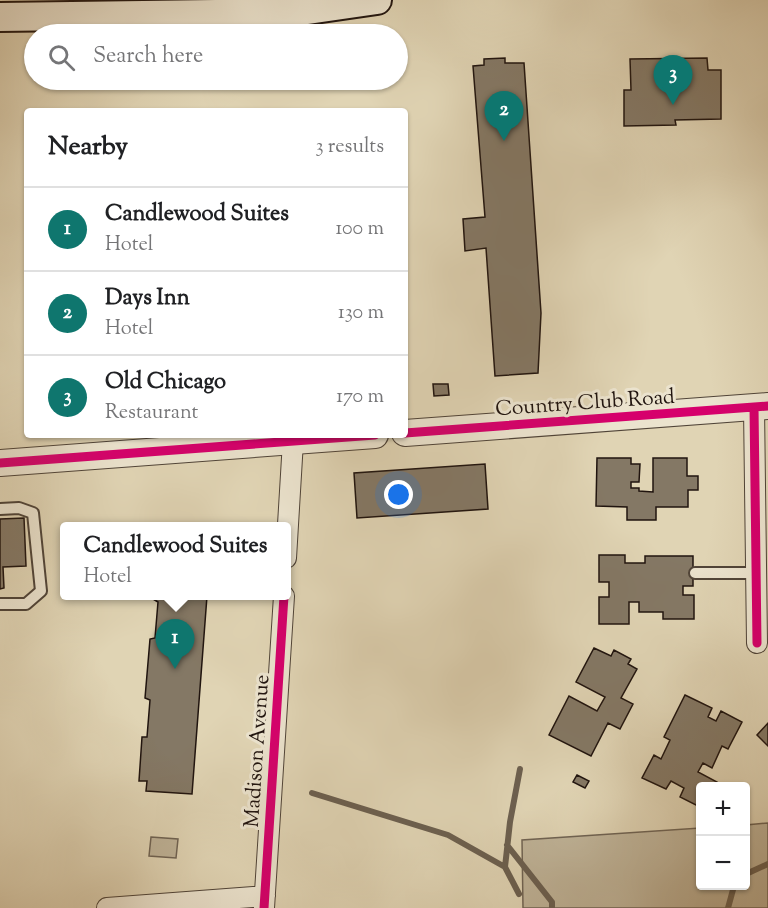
<!DOCTYPE html>
<html lang="en">
<head>
<meta charset="utf-8">
<style>
  body { margin:0; font-family:"Sorts Mill Goudy",serif; background:#f6f6f6; color:#202124 }
  .controls { position:absolute; right:18px; bottom:18px; display:grid; overflow:hidden; border-radius:6px; box-shadow:0 2px 4px #0004 }
  .controls button { width:54px; height:54px; display:grid; place-items:center; padding:0; border:0; border-bottom:2px solid #e0e0e0; background:#fff; color:#202124; font:30px sans-serif }
  .you { position:absolute; left:399px; top:495px; width:21px; height:21px; margin:-15px; border:4px solid #fff; border-radius:50%; background:#1a73e8; box-shadow:0 0 0 9px #1a73e833 }
  .badge { display:grid; place-items:center; width:39px; height:39px; border-radius:50%; background:#0f766e; color:#fff; font-size:20px; font-weight:700 }
  .pin { position:absolute; translate:-50% -50px; filter:drop-shadow(0 2px 3px #0008) }
  .pin::after { content:''; position:absolute; top:32px; width:21px; height:18px; background:inherit; clip-path:polygon(0 0,100% 0,50% 100%) }
  .popup { position:absolute; left:60px; top:522px; width:231px; height:78px; box-sizing:border-box; display:grid; place-content:center; border-radius:6px; background:#fff; filter:drop-shadow(0 2px 4px #0005); font-size:20px; white-space:nowrap; color:#757577 }
  .popup b { font-size:22px; color:#202124 }
  .popup::after { content:''; position:absolute; left:50%; top:100%; margin-left:-12px; border:12px solid transparent; border-top-color:#fff }
  .list { margin:0; padding:0; list-style:none }
  h2 { display:flex; justify-content:space-between; align-items:center; height:78px; margin:0; padding:0 24px; font-size:26px }
  h2 small { font-size:20px; font-weight:400; color:#757577 }
  .list li { display:grid; grid-template-columns:39px 1fr auto; gap:18px; align-items:center; box-sizing:border-box; height:84px; padding:0 24px; border-top:2px solid #e0e0e0 }
  .list b { display:block; font-size:22px; white-space:nowrap }
  .list p { margin:0; font-size:20px; white-space:nowrap; color:#757577 }
  .list em { font-size:20px; font-style:normal; color:#757577 }
  .icon { flex:none; width:33px; height:33px; fill:none; stroke:currentColor; stroke-width:2; stroke-linecap:round; stroke-linejoin:round }
  .map { position:relative; flex:none; width:768px; height:908px; overflow:hidden }
  .search { position:absolute; background:#fff; box-shadow:0 2px 4px #0004; left:24px; top:24px; width:384px; height:66px; display:flex; align-items:center; gap:15px; box-sizing:border-box; padding:0 21px; border-radius:33px; color:#757577; font-size:22px }
  .panel { position:absolute; background:#fff; box-shadow:0 2px 4px #0004; left:24px; top:108px; width:384px; height:330px; border-radius:6px }
  .map>svg:first-child { display:block }
</style>
</head>
<body>
<div class="map">
<svg width="768" height="908" viewBox="0 0 768 908">
  <rect width="100%" height="100%" fill="#e0d4b4"/>
  <filter id="stains"><feTurbulence type="fractalNoise" baseFrequency=".00333" numOctaves="4"/><feColorMatrix values="0 0 0 0 .2 0 0 0 0 .09 0 0 0 0 .02 0 0 0 .5 -.17"/></filter>
  <radialGradient id="worn" r=".72"><stop offset=".6" stop-color="#630" stop-opacity="0"/><stop offset="1" stop-color="#630" stop-opacity=".3"/></radialGradient>
  <path fill="#bfb398" stroke="#706454" stroke-width="1.5" d="M768 823V908H523L522 840 700 828V886H746V825Z
    M151 837 178 839 176 858 149 856Z"/>
  <g fill="none" stroke-linecap="round" stroke-linejoin="round">
    <path stroke="#6c6050" stroke-width="6" d="M312 793 448 835 505 867 510 822 520 769
      M507 845 552 902V908
      M505 867 519 894
      M746 874 768 864
      M728 908 734 886"/>
  </g>
  <path fill="#847865" stroke="#20140f" stroke-width="1.5" d="M505 58V63H524L541 313 538 373 495 376 486 248 465 251 463 219 485 217 473 66 484 65V59Z
    M707 58 708 70H721V119L675 120 676 125 624 126V90H631L630 59Z
    M433 384H448L449 395 434 396Z
    M597 458H631V464H640L639 482H631V488H639V491L653 492V458H687V476H698V490H688V507H656V520H627V507L596 506Z
    M485 464 488 509 357 518 354 473Z
    M24 518 26 566 3 567 4 588 0 589V519Z
    M599 555H625V563H645V556H693V586H683V595H694V619H663V612H639V602H629V624H599V597H609V582H599Z
    M153 596H207L192 794 146 791 147 781H139L142 737H147L150 700 145 698 150 639 155 638 158 602 153 599Z
    M594 648 611 656 614 650 631 659 628 664 637 669 621 698 633 704 620 729 608 723 591 756 549 735 569 696 597 711 605 697 576 682Z
    M685 695 712 708 708 717 716 721 721 711 742 722 728 749 722 746 712 768 703 763 698 772 717 782 715 786H700V807L680 797 684 788 671 781 666 789 642 778 654 755 661 759 670 740 664 737Z
    M768 723V746L757 735Z
    M577 775 589 781 585 788 573 782Z"/>
  <g fill="none" stroke-linecap="round" stroke-linejoin="round">
    <g stroke="#504438" stroke-width="14">
      <path id="service" d="M0 509 19 508 33 513 41 591 26 604H0
        M695 573H757"/>
    </g>
    <g stroke="#504438" stroke-width="22">
      <path id="minor" d="M754 407 757 643
        M286 558 293 441
        M107 908 265 896
        M264 908 284 596"/>
    </g>
    <g stroke="#504438" stroke-width="28">
      <path id="tertiary" d="M405 433 768 406
        M0 463 375 435"/>
    </g>
    <g stroke="#20140f" stroke-width="32">
      <path id="secondary" d="M0 17 287 13 377 0"/>
    </g>
    <use href="#service" stroke="#ebe3ce" stroke-width="10"/>
    <use href="#minor" stroke="#ebe3ce" stroke-width="20"/>
    <use href="#tertiary" stroke="#ebe3ce" stroke-width="26"/>
    <use href="#secondary" stroke="#ebe3ce" stroke-width="28"/>
    <g stroke="#ebe3ce" stroke-width="13">
      <path id="cycleway" d="M754 407 757 643
        M405 433 768 406
        M0 463 375 435
        M264 908 284 596"/>
    </g>
    <use href="#cycleway" stroke="#d6006c" stroke-width="9"/>
  </g>
  <g text-anchor="middle" stroke-width="6" stroke-linejoin="round" paint-order="stroke">
    <g font-size="21" fill="#20140f" stroke="#ebe3ce">
      <text transform="translate(585 402) rotate(-4)" y="7">Country Club Road</text>
      <text transform="translate(256 751) rotate(-86)" y="7">Madison Avenue</text>
    </g>
  </g>
  <rect width="100%" height="100%" filter="url(#stains)"/>
  <rect width="100%" height="100%" fill="url(#worn)"/>
</svg>
<div class="controls">
<button>+</button>
<button>−</button>
</div>
<div class="you"></div>
<div class="pin badge" style="left:175px;top:669px">1</div>
<div class="popup"><b>Candlewood Suites</b>Hotel</div>
<div class="pin badge" style="left:504px;top:141px">2</div>
<div class="pin badge" style="left:673px;top:105px">3</div>
<div class="search"><svg class="icon" aria-label="search" viewBox="0 0 24 24"><circle cx="10" cy="10" r="6"/><path d="M15 15l6 6"/></svg>Search here</div>
<section class="panel">
<h2>Nearby<small>3 results</small></h2>
<ul class="list">
<li><span class="badge">1</span><div><b>Candlewood Suites</b><p>Hotel</p></div><em>100 m</em></li>
<li><span class="badge">2</span><div><b>Days Inn</b><p>Hotel</p></div><em>130 m</em></li>
<li><span class="badge">3</span><div><b>Old Chicago</b><p>Restaurant</p></div><em>170 m</em></li>
</ul>
</section>
</div>
</body>
</html>
